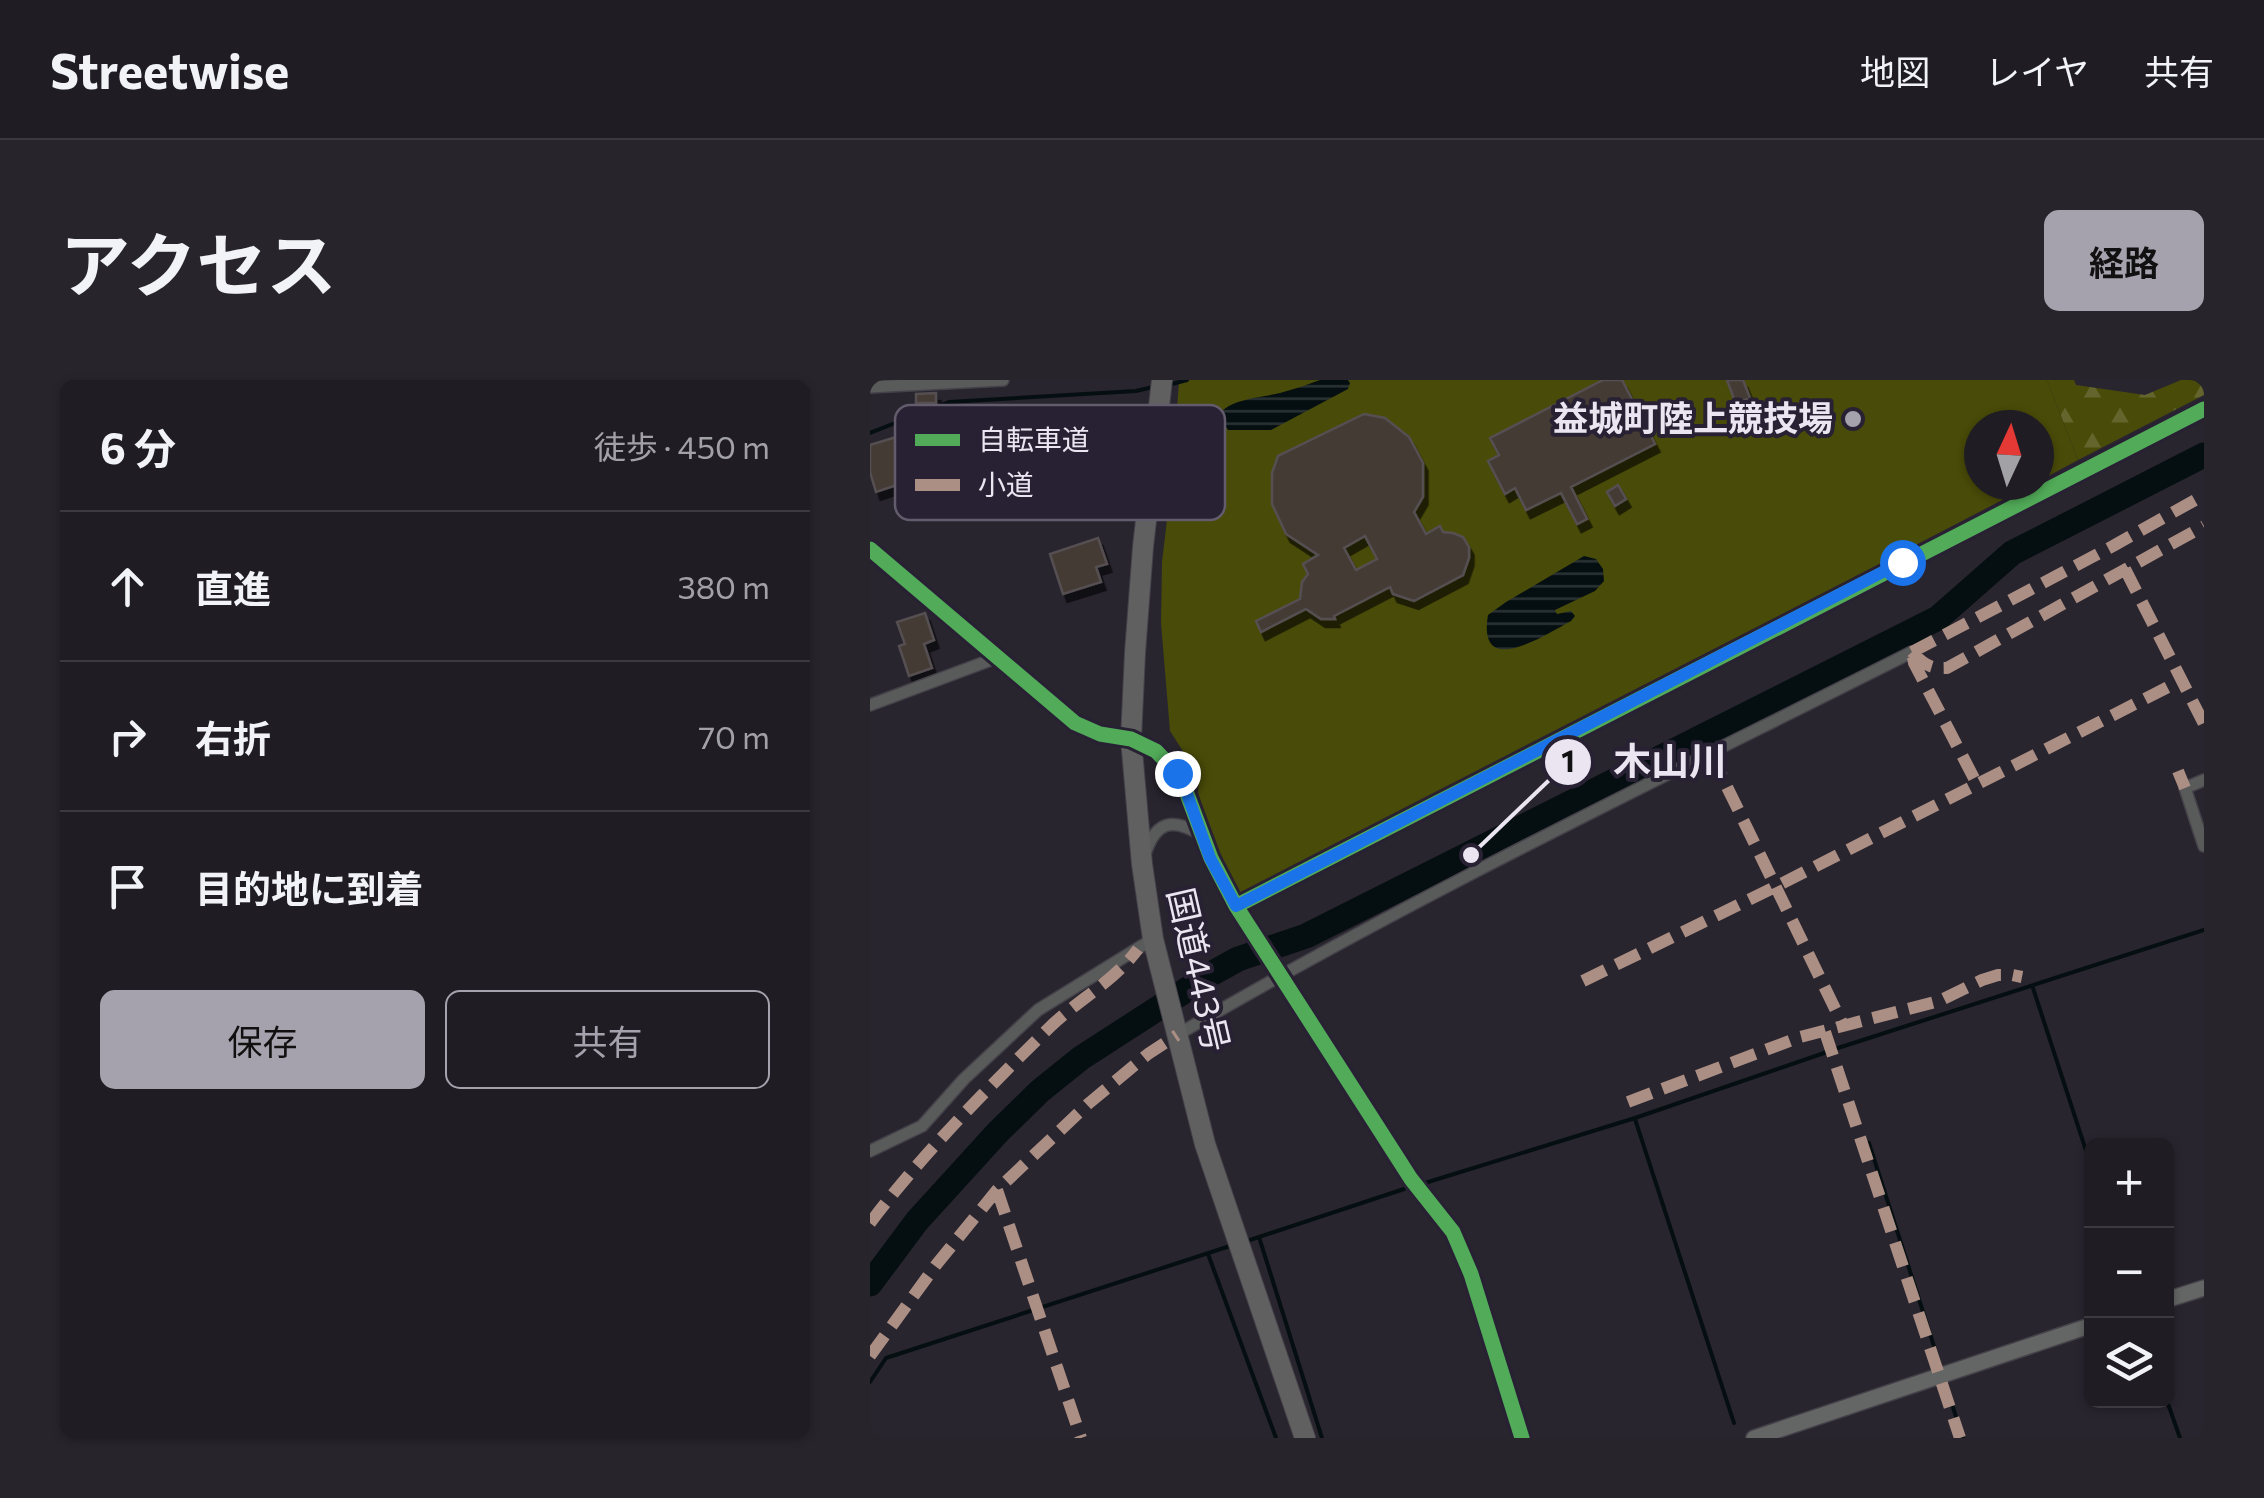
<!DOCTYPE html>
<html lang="ja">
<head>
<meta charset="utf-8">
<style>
  body { margin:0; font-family:Commissioner,"Noto Sans JP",sans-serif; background:#27252b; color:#f1f3f6 }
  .controls { position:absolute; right:30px; bottom:30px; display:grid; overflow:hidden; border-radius:15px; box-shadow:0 2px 8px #0004 }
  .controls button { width:90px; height:90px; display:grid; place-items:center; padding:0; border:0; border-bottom:2px solid #3c3a41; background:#1f1c23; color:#f1f3f6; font:50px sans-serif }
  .compass { position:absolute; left:1094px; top:30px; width:90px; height:90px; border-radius:50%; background:#1f1c23; box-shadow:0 2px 8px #0004; rotate:4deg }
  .stop { position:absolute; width:30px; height:30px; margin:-22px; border:8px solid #1a73e8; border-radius:50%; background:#fff }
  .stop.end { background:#1a73e8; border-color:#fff; box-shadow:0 2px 10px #0008 }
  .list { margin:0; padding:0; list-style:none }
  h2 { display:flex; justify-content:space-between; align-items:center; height:130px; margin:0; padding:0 40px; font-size:42px }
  h2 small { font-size:32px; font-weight:400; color:#a1a1a6 }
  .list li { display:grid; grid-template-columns:65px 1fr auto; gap:30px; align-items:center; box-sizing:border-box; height:150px; padding:0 40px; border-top:2px solid #3c3a41 }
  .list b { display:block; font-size:38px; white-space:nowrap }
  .list em { font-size:32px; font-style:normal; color:#a1a1a6 }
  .actions { display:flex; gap:20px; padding:30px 40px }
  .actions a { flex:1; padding:22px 0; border:2px solid #a6a2ad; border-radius:15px; text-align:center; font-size:35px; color:#a6a2ad }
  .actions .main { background:#a6a2ad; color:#111 }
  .icon { flex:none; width:55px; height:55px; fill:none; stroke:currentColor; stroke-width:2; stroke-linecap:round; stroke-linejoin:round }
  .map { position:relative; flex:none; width:1334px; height:1058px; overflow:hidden; border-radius:15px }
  header { display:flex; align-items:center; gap:60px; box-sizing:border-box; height:140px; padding:0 50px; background:#1f1c23; border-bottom:2px solid #3c3a41 }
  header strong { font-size:48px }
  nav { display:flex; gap:55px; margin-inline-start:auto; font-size:35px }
  .intro { display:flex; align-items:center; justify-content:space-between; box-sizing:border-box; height:240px; padding:0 60px }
  h1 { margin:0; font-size:70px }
  .button { padding:25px 45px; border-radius:15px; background:#a6a2ad; color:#111; font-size:35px; font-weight:700 }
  main { display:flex; gap:60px; padding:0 60px }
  aside { flex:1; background:#1f1c23; border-radius:15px; box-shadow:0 2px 8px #0004 }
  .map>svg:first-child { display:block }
</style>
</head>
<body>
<header>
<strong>Streetwise</strong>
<nav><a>地図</a><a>レイヤ</a><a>共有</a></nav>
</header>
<div class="intro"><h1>アクセス</h1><a class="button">経路</a></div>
<main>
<aside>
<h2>6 分<small>徒歩 · 450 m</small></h2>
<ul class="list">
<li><svg class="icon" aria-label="ahead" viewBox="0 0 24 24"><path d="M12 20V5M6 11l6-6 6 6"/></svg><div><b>直進</b></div><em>380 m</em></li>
<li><svg class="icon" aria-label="right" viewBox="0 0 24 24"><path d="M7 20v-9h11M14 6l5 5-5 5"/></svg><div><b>右折</b></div><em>70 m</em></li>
<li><svg class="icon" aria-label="arrive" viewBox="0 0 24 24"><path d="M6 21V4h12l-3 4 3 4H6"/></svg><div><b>目的地に到着</b></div></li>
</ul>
<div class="actions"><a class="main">保存</a><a>共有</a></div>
</aside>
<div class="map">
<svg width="1334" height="1058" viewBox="0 0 1334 1058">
  <defs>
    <pattern id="forest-firs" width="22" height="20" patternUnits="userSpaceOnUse" patternTransform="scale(2.5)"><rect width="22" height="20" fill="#494b08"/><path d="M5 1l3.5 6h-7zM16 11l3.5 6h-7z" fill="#63652c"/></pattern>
    <pattern id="water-rules" width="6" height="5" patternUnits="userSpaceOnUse" patternTransform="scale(2.5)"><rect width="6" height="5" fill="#050f11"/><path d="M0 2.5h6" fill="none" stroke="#2a3234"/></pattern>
    <filter id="shadow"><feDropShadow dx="4.5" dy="8" stdDeviation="0" flood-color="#0009"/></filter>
  </defs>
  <rect width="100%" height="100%" fill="#29252f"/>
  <path fill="url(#forest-firs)" d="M1177 0H1204L1206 5 1275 15 1311 0H1334V15L1208 80Z"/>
  <path fill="#494b08" d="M309 0H1177L1208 80 1169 101V45H1109V105H1161L371 517 355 490 343 458 328 413 329 396 300 351 291 243 292 182 303 89Z"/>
  <path fill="url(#water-rules)" d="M450 0H478L480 3 478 9 401 50H358L348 35C362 18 390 18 410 13 424 9 437 5 450 0Z
    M714 176 726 179 733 189 734 201 725 211 685 230 687 234 701 231 705 236 701 241C675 255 607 300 618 235L636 222Z"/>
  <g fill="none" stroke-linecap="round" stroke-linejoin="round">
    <path stroke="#050f11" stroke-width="4" d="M298 5 317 0
      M0 53 79 22 266 11 283 7
      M1163 608 1222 789
      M968 668 1334 550
      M765 739 864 1043
      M999 763 1070 985
      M555 803 765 738 957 672
      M389 857 452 1058
      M374 862 534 809
      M338 874 406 1058
      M0 1002 16 978 360 866
      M1075 1003 1093 1058
      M1296 1018 1310 1058"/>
    <path stroke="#050f11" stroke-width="25" d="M0 904 47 841 128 752 170 711 211 678 341 594 368 579 436 556 1068 238 1142 173 1334 75"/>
  </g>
  <path fill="#453a36" stroke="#544f51" stroke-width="2.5" fill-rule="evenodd" filter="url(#shadow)" d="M733 0H752L785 64 701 107 717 139 707 144 691 113 656 130 645 108 635 114 618 81 629 75 620 58Z
    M857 0H873L880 18 866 24Z
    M66 13V23H46V14Z
    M122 28 135 69 6 112 0 92V65Z
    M494 34 515 38 539 57 553 83V117L544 132 556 154 570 146 573 152 583 153 593 157 599 167V178L593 195 544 221 523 214 520 207 464 236 465 239H451L436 229 391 252 386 241 430 219 432 202 438 194 433 184 448 175 416 154 402 124V93L408 76ZM495 156 507 179 486 190 474 168Z
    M748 105 756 119 745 126 737 112Z
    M228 158 237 184 226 187 231 202 193 214 180 174Z
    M55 233 64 260 54 264 62 288 39 296 29 266 35 264 27 242Z"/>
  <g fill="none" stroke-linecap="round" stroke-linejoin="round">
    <g stroke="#444149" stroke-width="14">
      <path id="street" d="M0 7 133 0
        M0 325 126 278
        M1334 400 1315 408 1334 466
        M276 471C287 441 303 438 330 454
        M366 526 1334 29
        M411 594 541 799 583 852 601 894 652 1058
        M307 655C546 515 796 396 1042 272
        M0 771 52 746 94 699 168 630 283 559"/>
    </g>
    <g stroke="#444149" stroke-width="18">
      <path id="secondary" d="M0 169 205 343C214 347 223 353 233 355 251 359 269 359 285 370 320 395 324 444 342 480 362 520 387 557 411 594
        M1296 920 1334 908
        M884 1058 1222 945"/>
    </g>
    <g stroke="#444149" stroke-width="22">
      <path id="highway" d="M292 0 273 167 265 273 261 359 272 484 283 559 335 764 435 1058"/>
    </g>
    <use href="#street" stroke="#595a5a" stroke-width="11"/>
    <use href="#secondary" stroke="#646665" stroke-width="15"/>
    <use href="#highway" stroke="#606061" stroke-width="20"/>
    <path stroke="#ac8f84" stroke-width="12" stroke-dasharray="25 12" stroke-linecap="butt" d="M1255 189 1334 344
      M1042 272C1053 284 1060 289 1077 288L1334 146
      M1042 272 1243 166 1334 115
      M1043 277 1044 283 1107 404
      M841 374 973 645
      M1308 391 1315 408
      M713 601 905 507 1312 300
      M955 652 1090 1058
      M758 722 930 657 1069 621 1112 600 1128 595H1142L1152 597
      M127 810 211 1058
      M0 843C54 772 119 707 182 645 211 618 244 601 268 569
      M0 976 66 885 127 810 218 724 278 674 307 655"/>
    <g stroke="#282133" stroke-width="21">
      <path id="cycleway" d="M0 169 205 343 230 354 261 359 286 371 307 393 317 414 341 478 366 526 541 799 583 852 601 894 652 1058
        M366 526 1334 29"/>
    </g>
    <use href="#cycleway" stroke="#51ab58" stroke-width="15"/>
  </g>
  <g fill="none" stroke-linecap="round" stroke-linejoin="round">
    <path stroke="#1a73e8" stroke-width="12" d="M307 393 317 414 340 478 366 526 1032 182"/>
  </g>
  <circle fill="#a6a2ad" stroke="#282133" stroke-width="4" cx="983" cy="39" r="10"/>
  <g text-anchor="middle" stroke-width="8" stroke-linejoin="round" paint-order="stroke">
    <g font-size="35" font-weight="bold" fill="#eae5f1" stroke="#282133" text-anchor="end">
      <text x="963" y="51">益城町陸上競技場</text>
    </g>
    <g font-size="35" fill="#eae5f1" stroke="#282133">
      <text transform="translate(328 590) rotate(77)" y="12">国道443号</text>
    </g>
  </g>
  <rect x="25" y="25" width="330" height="115" rx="15" fill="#282133" stroke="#625c6c" stroke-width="2.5"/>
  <rect x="45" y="54" width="45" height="12" fill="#51ab58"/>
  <rect x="45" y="99" width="45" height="12" fill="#ac8f84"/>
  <g font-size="28" fill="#eae5f1">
    <text x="108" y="70">自転車道</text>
    <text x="108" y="115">小道</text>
  </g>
  <path fill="none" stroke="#eae5f1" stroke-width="4" d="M601 475L698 382"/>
  <g fill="#eae5f1" stroke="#282133" stroke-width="4">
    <circle cx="601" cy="475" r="10"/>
    <circle cx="698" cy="382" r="25"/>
  </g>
  <g font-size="30" text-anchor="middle" font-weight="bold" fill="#111">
    <text x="698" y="392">1</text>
  </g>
  <g font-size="38" text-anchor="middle" font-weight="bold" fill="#eae5f1" stroke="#282133" stroke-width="8" stroke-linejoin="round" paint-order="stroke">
    <text x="800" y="395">木山川</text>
  </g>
</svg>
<div class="controls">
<button>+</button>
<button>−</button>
<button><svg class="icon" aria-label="layers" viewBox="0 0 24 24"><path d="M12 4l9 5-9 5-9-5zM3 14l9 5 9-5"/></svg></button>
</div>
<svg class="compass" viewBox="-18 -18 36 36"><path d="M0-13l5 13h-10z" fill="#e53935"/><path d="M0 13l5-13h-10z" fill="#a1a1a6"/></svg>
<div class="stop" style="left:1032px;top:182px"></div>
<div class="stop end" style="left:307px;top:393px"></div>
</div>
</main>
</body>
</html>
